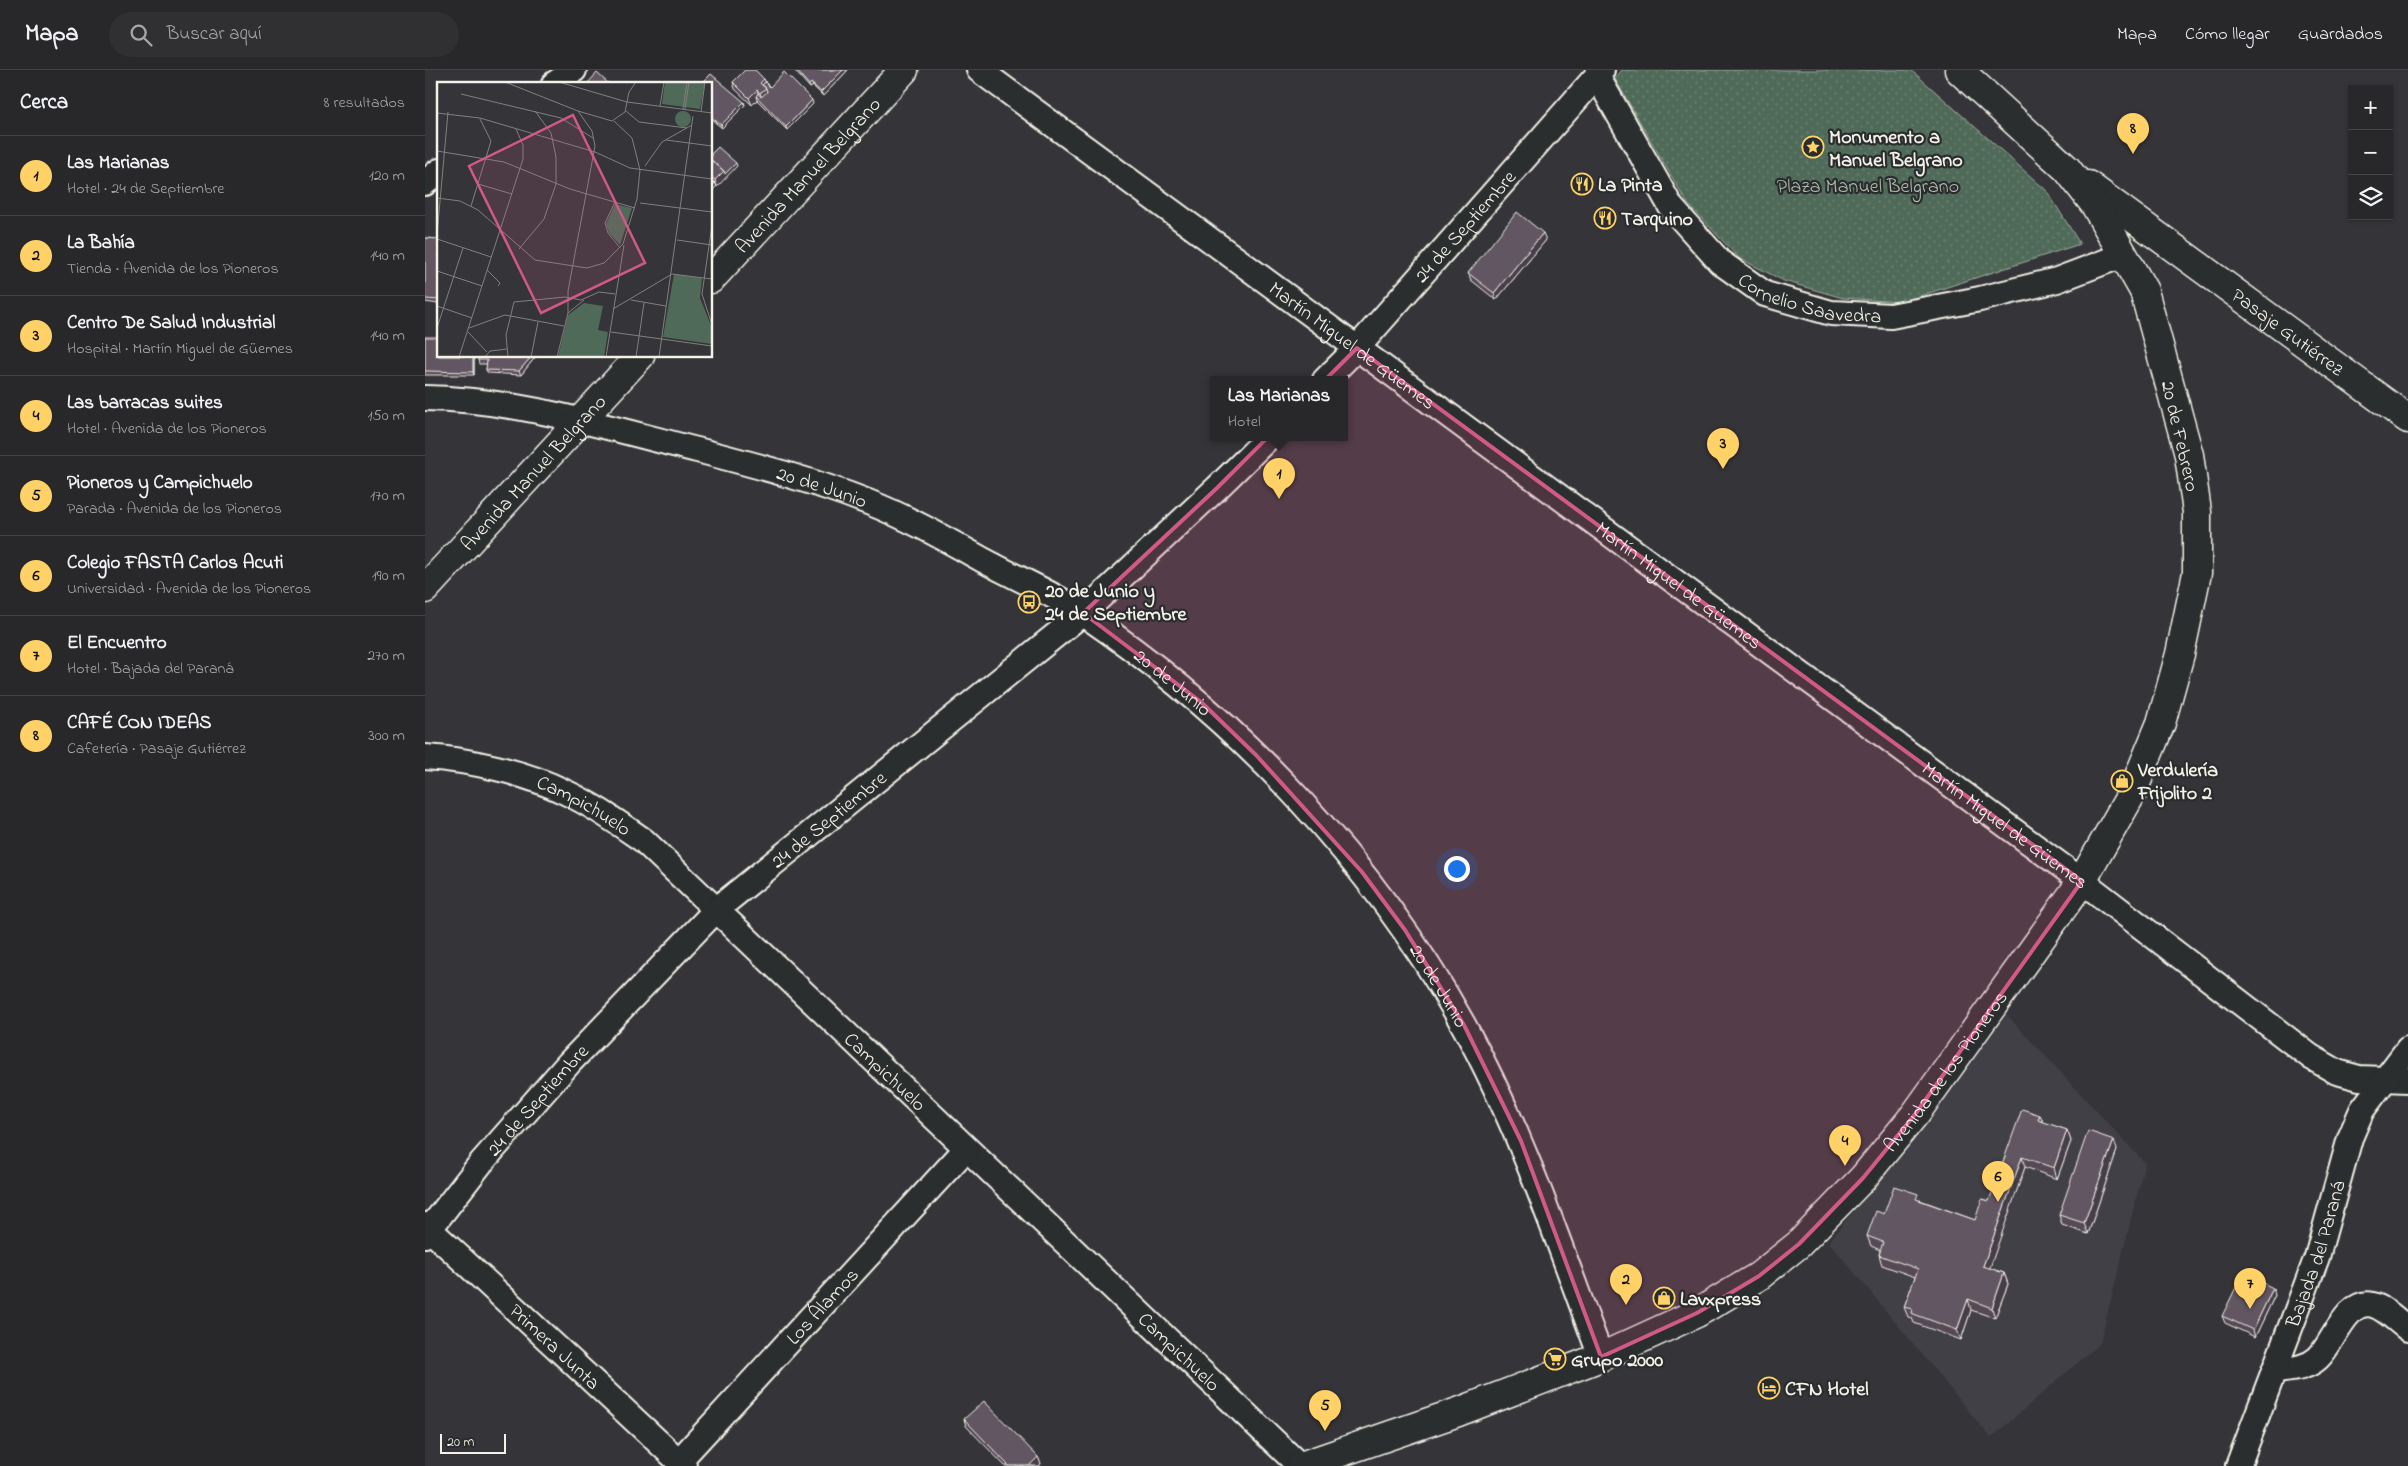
<!DOCTYPE html>
<html lang="es">
<head>
<meta charset="utf-8">
<style>
  body { margin:0; font-family:"Indie Flower",sans-serif; background:#303033; color:#f1f3f6 }
  .controls { position:absolute; right:15px; top:15px; display:grid; overflow:hidden; border-radius:0px; box-shadow:0 1px 4px #0004 }
  .controls button { width:45px; height:45px; display:grid; place-items:center; padding:0; border:0; border-bottom:1px solid #444447; background:#28282b; color:#f1f3f6; font:25px sans-serif }
  .scale { position:absolute; left:15px; bottom:12px; width:66px; box-sizing:border-box; padding-left:5px; border:2px solid #f4f1e8; border-top:0; font-size:14px; line-height:18px; white-space:nowrap; color:#f4f1e8; -webkit-text-stroke:4px #2a2d2e; paint-order:stroke }
  .you { position:absolute; left:1031px; top:798px; width:18px; height:18px; margin:-12px; border:4px solid #fff; border-radius:50%; background:#1a73e8; box-shadow:0 0 0 8px #1a73e833 }
  .badge { display:grid; place-items:center; width:32px; height:32px; border-radius:50%; background:#ffd166; color:#111; font-size:16px; font-weight:700 }
  .pin { position:absolute; translate:-50% -41px; filter:drop-shadow(0 1px 2px #0008) }
  .pin::after { content:''; position:absolute; top:26px; width:18px; height:15px; background:inherit; clip-path:polygon(0 0,100% 0,50% 100%) }
  .popup { position:absolute; left:785px; top:306px; width:138px; height:65px; box-sizing:border-box; display:grid; place-content:center; border-radius:0px; background:#28282b; filter:drop-shadow(0 1px 4px #0005); font-size:16px; white-space:nowrap; color:#a5a6a9 }
  .popup b { font-size:19px; color:#f1f3f6 }
  .popup::after { content:''; position:absolute; left:50%; top:100%; margin-left:-10px; border:10px solid transparent; border-top-color:#28282b }
  .list { margin:0; padding:0; list-style:none }
  h2 { display:flex; justify-content:space-between; align-items:center; height:65px; margin:0; padding:0 20px; font-size:21px }
  h2 small { font-size:16px; font-weight:400; color:#a5a6a9 }
  .list li { display:grid; grid-template-columns:32px 1fr auto; gap:15px; align-items:center; box-sizing:border-box; height:80px; padding:0 20px; border-top:1px solid #444447 }
  .list b { display:block; font-size:19px; white-space:nowrap }
  .list p { margin:0; font-size:16px; white-space:nowrap; color:#a5a6a9 }
  .list em { font-size:16px; font-style:normal; color:#a5a6a9 }
  .icon { flex:none; width:28px; height:28px; fill:none; stroke:currentColor; stroke-width:2; stroke-linecap:round; stroke-linejoin:round }
  .map { position:relative; flex:none; width:1983px; height:1396px; overflow:hidden }
  header { display:flex; align-items:center; gap:30px; box-sizing:border-box; height:70px; padding:0 25px; background:#28282b; border-bottom:1px solid #444447 }
  header strong { font-size:24px }
  nav { display:flex; gap:28px; margin-inline-start:auto; font-size:18px }
  .search { width:350px; height:45px; background:#303033; display:flex; align-items:center; gap:12px; box-sizing:border-box; padding:0 18px; border-radius:28px; color:#a5a6a9; font-size:19px }
  main { display:flex }
  aside { flex:1; background:#28282b }
  .map>svg:first-child { display:block }
</style>
</head>
<body>
<header>
<strong>Mapa</strong>
<div class="search"><svg class="icon" aria-label="search" viewBox="0 0 24 24"><circle cx="10" cy="10" r="6"/><path d="M15 15l6 6"/></svg>Buscar aquí</div>
<nav><a>Mapa</a><a>Cómo llegar</a><a>Guardados</a></nav>
</header>
<main>
<aside>
<h2>Cerca<small>8 resultados</small></h2>
<ul class="list">
<li><span class="badge">1</span><div><b>Las Marianas</b><p>Hotel · 24 de Septiembre</p></div><em>120 m</em></li>
<li><span class="badge">2</span><div><b>La Bahía</b><p>Tienda · Avenida de los Pioneros</p></div><em>140 m</em></li>
<li><span class="badge">3</span><div><b>Centro De Salud Industrial</b><p>Hospital · Martín Miguel de Güemes</p></div><em>140 m</em></li>
<li><span class="badge">4</span><div><b>Las barracas suites</b><p>Hotel · Avenida de los Pioneros</p></div><em>150 m</em></li>
<li><span class="badge">5</span><div><b>Pioneros y Campichuelo</b><p>Parada · Avenida de los Pioneros</p></div><em>170 m</em></li>
<li><span class="badge">6</span><div><b>Colegio FASTA Carlos Acuti</b><p>Universidad · Avenida de los Pioneros</p></div><em>190 m</em></li>
<li><span class="badge">7</span><div><b>El Encuentro</b><p>Hotel · Bajada del Paraná</p></div><em>270 m</em></li>
<li><span class="badge">8</span><div><b>CAFÉ CON IDEAS</b><p>Cafetería · Pasaje Gutiérrez</p></div><em>300 m</em></li>
</ul>
</aside>
<div class="map">
<svg width="1983" height="1396" viewBox="0 0 1983 1396">
  <defs>
    <pattern id="green-dots" width="8" height="8" patternUnits="userSpaceOnUse" patternTransform="scale(1.25)"><rect width="8" height="8" fill="#4f6a59"/><path d="M2 2h.1M6 6h.1" fill="none" stroke="#698071" stroke-width="1.8" stroke-linecap="round"/></pattern>
  </defs>
  <rect width="100%" height="100%" fill="#353539"/>
  <filter id="ink" filterUnits="userSpaceOnUse"><feTurbulence type="fractalNoise" baseFrequency=".02" numOctaves="2"/><feDisplacementMap in="SourceGraphic" scale="10" xChannelSelector="R" yChannelSelector="G"/><feConvolveMatrix kernelMatrix="1 2 1 2 8 2 1 2 1" color-interpolation-filters="sRGB"/></filter>
  <g filter="url(#ink)">
    <path fill="#433f46" d="M1582 945 1720 1093 1675 1273 1566 1368 1404 1172Z"/>
    <path fill="url(#green-dots)" stroke="#a2aea0" d="M1197 0H1486L1622 121 1655 174 1476 232 1418 228 1359 211 1314 188 1262 133 1190 9Z"/>
    <g fill="none" stroke-linecap="round" stroke-linejoin="round">
      <g stroke="#f4f1e8" stroke-width="28">
        <g id="minor">
          <path id="s1" d="M554 0 1657 811 1886 987 1912 1002 1934 1008 1983 1010"/>
          <path id="s2" d="M1172 6 1246 137 1295 192 1340 224 1406 243 1466 246 1555 229 1632 210 1698 185"/>
          <path d="M129 14 149 0"/>
          <path d="M0 113 14 101"/>
          <path id="s3" d="M900 310 932 278 1177 0"/>
          <path id="s4" d="M0 328C92 329 183 358 272 380 330 395 387 410 443 432 484 448 522 470 560 491 593 509 630 524 660 545 815 651 948 792 1039 956 1097 1061 1134 1175 1176 1287"/>
          <path id="s5" d="M0 687C46 690 99 702 140 722 168 735 193 753 218 770L875 1396"/>
          <path id="s6" d="M0 1155 259 1396"/>
          <path id="s7" d="M0 1165 56 1093 144 993 292 839 658 543 792 418 843 368"/>
          <path d="M1850 1301C1866 1299 1881 1299 1893 1288 1909 1273 1921 1228 1948 1235 1960 1238 1973 1252 1983 1259"/>
          <path id="s8" d="M254 1391 541 1079"/>
          <path id="s9" d="M1813 1396 1892 1187 1925 1068 1937 1040 1983 979"/>
        </g>
      </g>
      <g stroke="#f4f1e8" stroke-width="31">
        <g id="major">
          <path id="s10" d="M1663 115 1983 349"/>
          <path id="s11" d="M286 209 479 0"/>
          <path id="s12" d="M0 519 215 286"/>
          <path id="s13" d="M876 1396 1033 1342 1176 1287 1272 1243 1334 1206 1374 1174 1438 1108 1491 1043 1657 811 1707 723 1736 653 1755 584 1772 503V442L1764 385 1719 221 1670 135 1642 99 1534 0"/>
        </g>
      </g>
      <use href="#minor" stroke="#2a2d2e" stroke-width="24"/>
      <use href="#major" stroke="#2a2d2e" stroke-width="28"/>
    </g>
    <path fill="#554a56" stroke="#f4f1e8" d="M369 0H423L398 26 388 16 385 18Z
      M339 9 340 12 345 17 388 34 362 60 332 30 327 35 310 19 308 12Z
      M286 14 319 32 320 35 297 58 286 49Z
      M0 168 14 169V234L0 232Z
      M1121 170 1071 230 1046 210 1043 203Z
      M0 267 49 286V305H0Z
      M53 286H111L96 305 63 303 61 300 62 294H54L53 290Z
      M1615 1045 1618 1052 1642 1060 1646 1071 1632 1109 1600 1097 1564 1198 1579 1203 1583 1214 1570 1248 1546 1240 1536 1270 1489 1253 1487 1248 1483 1247 1479 1237 1490 1207 1457 1195 1454 1185 1455 1180 1446 1176 1442 1166 1459 1144 1495 1130 1550 1150 1564 1131Z
      M1692 1080 1663 1164 1637 1155 1634 1145Z
      M1850 1225 1830 1267 1800 1253 1797 1246Z
      M539 1349 613 1387 616 1394 614 1396H580L541 1356Z"/>
    <path fill="#453c46" stroke="#f4f1e8" d="M418 0H423L398 26 396 22Z
      M339 9 342 16 338 19 335 13Z
      M386 13 388 16 385 18 384 15Z
      M341 18 343 25 338 30 335 23Z
      M332 20 334 27 331 26 332 30 327 35 324 28Z
      M387 30 388 34 362 60 361 57Z
      M319 32 320 35 297 58 296 55Z
      M311 93 312 96 292 117 290 110 299 101Z
      M290 113 292 116 286 122V117Z
      M1118 163 1121 170 1071 230 1069 223Z
      M48 286H49V305L48 302Z
      M107 286H111L96 305 94 301Z
      M1615 1045 1619 1055 1613 1050Z
      M1642 1060 1646 1071 1632 1109 1629 1098Z
      M1689 1070 1692 1080 1663 1164 1659 1153Z
      M1597 1087 1600 1097 1562 1206 1558 1196Z
      M1579 1203 1583 1214 1570 1248 1567 1238Z
      M1848 1218 1850 1225 1830 1267 1828 1260Z
      M1543 1229 1546 1240 1536 1270 1532 1260Z
      M613 1387 616 1394 614 1396H604Z"/>
    <path fill="#635664" stroke="#f4f1e8" d="M320 0H330L339 9 335 13 341 18 335 23 332 20 324 28 308 12Z
      M371 0H418L396 22 386 13 384 15Z
      M359 2 387 30 361 57 331 26 333 23 336 27 342 22 341 18 337 15 340 12 345 17Z
      M172 3 184 14H162Z
      M286 4 319 32 296 55 286 47V14H276Z
      M293 77 311 93 300 104 299 101 286 90V84Z
      M286 90 299 101 290 110 286 107Z
      M286 109 290 113 286 117Z
      M1092 142 1118 163 1069 223 1043 203Z
      M0 168 14 169V230L0 229Z
      M0 267H14V286H48V302L0 301Z
      M53 286H107L94 301 61 300 62 290H53Z
      M1597 1039 1615 1045 1613 1050 1642 1060 1629 1098 1597 1087 1558 1196 1579 1203 1567 1238 1543 1229 1532 1260 1486 1243 1487 1239 1479 1237 1493 1199 1454 1185 1458 1172 1442 1166 1451 1141 1459 1144 1469 1116 1493 1124 1491 1129 1550 1150 1557 1129 1564 1131Z
      M1663 1061 1689 1070 1659 1153 1634 1145Z
      M1818 1203 1848 1218 1828 1260 1797 1246Z
      M559 1331 613 1387 604 1396H584L539 1349Z"/>
  </g>
  <path fill="#d15985" fill-opacity="0.2" stroke="#d15985" stroke-width="4" stroke-linejoin="round" d="M932 278 1657 811 1491 1043 1438 1108 1374 1174 1334 1206 1272 1243 1176 1287 1096 1071 1039 955 980 860 937 802 831 685 776 632 658 543 792 418Z"/>
  <defs>
    <g id="sight-ring" transform="scale(1.125)"><circle r="9.5" fill="#2a2d2e" stroke="#ffd166" stroke-width="1.5"/><path d="M0-6L1.8-2.2L6-1.7L2.9 1.2L3.7 5.4L0 3.3L-3.7 5.4L-2.9 1.2L-6-1.7L-1.8-2.2Z" fill="#ffd166"/></g>
    <g id="restaurant-ring" transform="scale(1.125)"><circle r="9.5" fill="#2a2d2e" stroke="#ffd166" stroke-width="1.5"/><path d="M-5-6h1v4h1v-4h1v4h1v-4h1v5L-1.5 .5V6h-2V.5L-5-1ZM5-6V6H3V1.5H1.5Q1.5-4 5-6Z" fill="#ffd166"/></g>
    <g id="bus-ring" transform="scale(1.125)"><circle r="9.5" fill="#2a2d2e" stroke="#ffd166" stroke-width="1.5"/><path d="M-5-6H5V4H4V6H2V4H-2V6H-4V4H-5ZM-3.5-4V0h7V-4ZM-3.5 1.2v1.5H-2V1.2ZM2 1.2v1.5H3.5V1.2Z" fill="#ffd166"/></g>
    <g id="shop-ring" transform="scale(1.125)"><circle r="9.5" fill="#2a2d2e" stroke="#ffd166" stroke-width="1.5"/><path d="M-5-2.5h2.3a2.7 3.5 0 0 1 5.4 0H5L5.5 6h-11ZM-1.5-2.5h3a1.5 2.3 0 0 0-3 0Z" fill="#ffd166"/></g>
    <g id="supermarket-ring" transform="scale(1.125)"><circle r="9.5" fill="#2a2d2e" stroke="#ffd166" stroke-width="1.5"/><path d="M-6-5.5h2.5l.6 2H6L4.5 2H-2.5L-4.4-4H-6ZM-1.5 3.2a1.3 1.3 0 1 0 .1 0ZM3 3.2a1.3 1.3 0 1 0 .1 0Z" fill="#ffd166"/></g>
    <g id="hotel-ring" transform="scale(1.125)"><circle r="9.5" fill="#2a2d2e" stroke="#ffd166" stroke-width="1.5"/><path d="M-6-4.5h1.5V1H6V5H4.5V3h-9V5H-6ZM-4 0a1.8 1.8 0 1 1 3.6 0ZM.5 0V-2.5h3Q6-2.5 6 0Z" fill="#ffd166"/></g>
  </defs>
  <g fill-rule="evenodd">
    <use href="#sight-ring" x="1388" y="77"/>
    <use href="#restaurant-ring" x="1157" y="114"/>
    <use href="#restaurant-ring" x="1180" y="148"/>
    <use href="#bus-ring" x="604" y="532"/>
    <use href="#shop-ring" x="1697" y="711"/>
    <use href="#shop-ring" x="1239" y="1228"/>
    <use href="#supermarket-ring" x="1130" y="1289"/>
    <use href="#hotel-ring" x="1344" y="1318"/>
  </g>
  <g text-anchor="middle" stroke-width="4.5" stroke-linejoin="round" paint-order="stroke">
    <g font-size="20" font-weight="bold" fill="#f4f1e8" stroke="#2a2d2e" text-anchor="start">
      <text x="1404" y="73">Monumento a<tspan x="1404" dy="23">Manuel Belgrano</tspan></text>
      <text x="1173" y="121">La Pinta</text>
      <text x="1196" y="155">Tarquino</text>
      <text x="620" y="527">20 de Junio y<tspan x="620" dy="23">24 de Septiembre</tspan></text>
      <text x="1713" y="706">Verdulería<tspan x="1713" dy="23">Frijolito 2</tspan></text>
      <text x="1255" y="1235">Lavxpress</text>
      <text x="1146" y="1296">Grupo 2000</text>
      <text x="1360" y="1325">CFN Hotel</text>
    </g>
    <g font-size="20" fill="#f4f1e8" stroke="#2a2d2e">
      <text dy="7" stroke="none"><textPath href="#s11" startOffset="142">Avenida Manuel Belgrano</textPath></text>
      <text dy="7" stroke="none"><textPath href="#s3" startOffset="208">24 de Septiembre</textPath></text>
      <text dy="7" stroke="none"><textPath href="#s2" startOffset="324">Cornelio Saavedra</textPath></text>
      <text dy="7" stroke="none"><textPath href="#s10" startOffset="248">Pasaje Gutiérrez</textPath></text>
      <text dy="7" stroke="none"><textPath href="#s1" startOffset="464">Martín Miguel de Güemes</textPath></text>
      <text transform="translate(1756 366) rotate(77)" y="7">20 de Febrero</text>
      <text dy="7" stroke="none"><textPath href="#s12" startOffset="159">Avenida Manuel Belgrano</textPath></text>
      <text dy="7" stroke="none"><textPath href="#s4" startOffset="408">20 de Junio</textPath></text>
      <text dy="7" stroke="none"><textPath href="#s1" startOffset="869">Martín Miguel de Güemes</textPath></text>
      <text dy="7" stroke="none"><textPath href="#s4" startOffset="812">20 de Junio</textPath></text>
      <text dy="7" stroke="none"><textPath href="#s5" startOffset="168">Campichuelo</textPath></text>
      <text dy="7" stroke="none"><textPath href="#s7" startOffset="581">24 de Septiembre</textPath></text>
      <text dy="7" stroke="none"><textPath href="#s1" startOffset="1274">Martín Miguel de Güemes</textPath></text>
      <text dy="7" stroke="none"><textPath href="#s4" startOffset="1218">20 de Junio</textPath></text>
      <text dy="7" stroke="none"><textPath href="#s13" startOffset="775">Avenida de los Pioneros</textPath></text>
      <text dy="7" stroke="none"><textPath href="#s5" startOffset="572">Campichuelo</textPath></text>
      <text dy="7" stroke="none"><textPath href="#s7" startOffset="176">24 de Septiembre</textPath></text>
      <text dy="7" stroke="none"><textPath href="#s9" startOffset="226">Bajada del Paraná</textPath></text>
      <text dy="7" stroke="none"><textPath href="#s8" startOffset="211">Los Álamos</textPath></text>
      <text dy="7" stroke="none"><textPath href="#s6" startOffset="178">Primera Junta</textPath></text>
      <text dy="7" stroke="none"><textPath href="#s5" startOffset="978">Campichuelo</textPath></text>
    </g>
    <g font-size="20" fill="#b2bbaf" stroke="#2a2d2e">
      <text x="1443" y="122">Plaza Manuel Belgrano</text>
    </g>
  </g>
  <g transform="translate(12 12)">
    <rect width="275" height="275" fill="#353539"/>
    <path d="M228 0H268L263 27 225 22ZM238 37a8 8 0 1 1 16 0a8 8 0 1 1-16 0ZM178 122 195 126 183 163 172 151 169 142ZM237 192 265 196 263 216 275 246V262L226 255ZM147 221 166 224 161 248 171 250 167 275H121L131 233Z" fill="#4f6a59"/>
    <path fill="none" stroke="#81807f" stroke-width="1" d="M68 0 141 29 175 39 188 30 192 10 199 0M122 0 190 20 275 31M24 12 124 36 156 56M223 24 227 0M246 27 250 0M248 27 252 0M189 29 202 40 250 46M264 30 268 0M0 31 43 36 158 70 193 86 275 97M177 39 195 56 203 88M229 58 275 64M0 69 67 80 133 107 198 126M208 84 225 60 255 43M41 102 75 112M0 116 23 119 41 128 98 178 150 186 167 181 186 162 200 117 203 88M178 120 168 141 171 151 183 166M203 121 275 130M34 124 54 59 43 37M275 143 265 212 275 243M0 153 11 30M0 157 54 175M240 158 275 163M82 167 107 137 119 102V75L114 51 98 29M50 188 63 201 61 204M0 189 45 204M235 192 275 197M194 218 229 224M0 224 35 236M176 227 235 192M131 231 147 218M0 246 26 166M32 246 68 233 127 244M31 250 50 270M174 250 275 264M22 275 86 77V63L79 47M48 275 53 269 70 267M71 275 69 253 77 220 128 215 144 218 162 210 178 212M94 275 101 240M120 275 131 231V209L158 64 155 49 141 29M169 275 187 163M199 275 207 221M222 275 256 34"/>
    <path fill="#d15985" fill-opacity="0.15" stroke="#d15985" stroke-width="2.5" d="M136 33 208 181 104 231 32 84Z"/>
    <rect width="275" height="275" fill="none" stroke="#f4f1e8" stroke-width="2.5"/>
  </g>
</svg>
<div class="controls">
<button>+</button>
<button>−</button>
<button><svg class="icon" aria-label="layers" viewBox="0 0 24 24"><path d="M12 4l9 5-9 5-9-5zM3 14l9 5 9-5"/></svg></button>
</div>
<div class="scale">20 m</div>
<div class="you"></div>
<div class="pin badge" style="left:854px;top:429px">1</div>
<div class="popup"><b>Las Marianas</b>Hotel</div>
<div class="pin badge" style="left:1201px;top:1235px">2</div>
<div class="pin badge" style="left:1298px;top:399px">3</div>
<div class="pin badge" style="left:1420px;top:1096px">4</div>
<div class="pin badge" style="left:900px;top:1361px">5</div>
<div class="pin badge" style="left:1573px;top:1132px">6</div>
<div class="pin badge" style="left:1825px;top:1239px">7</div>
<div class="pin badge" style="left:1708px;top:84px">8</div>
</div>
</main>
</body>
</html>
